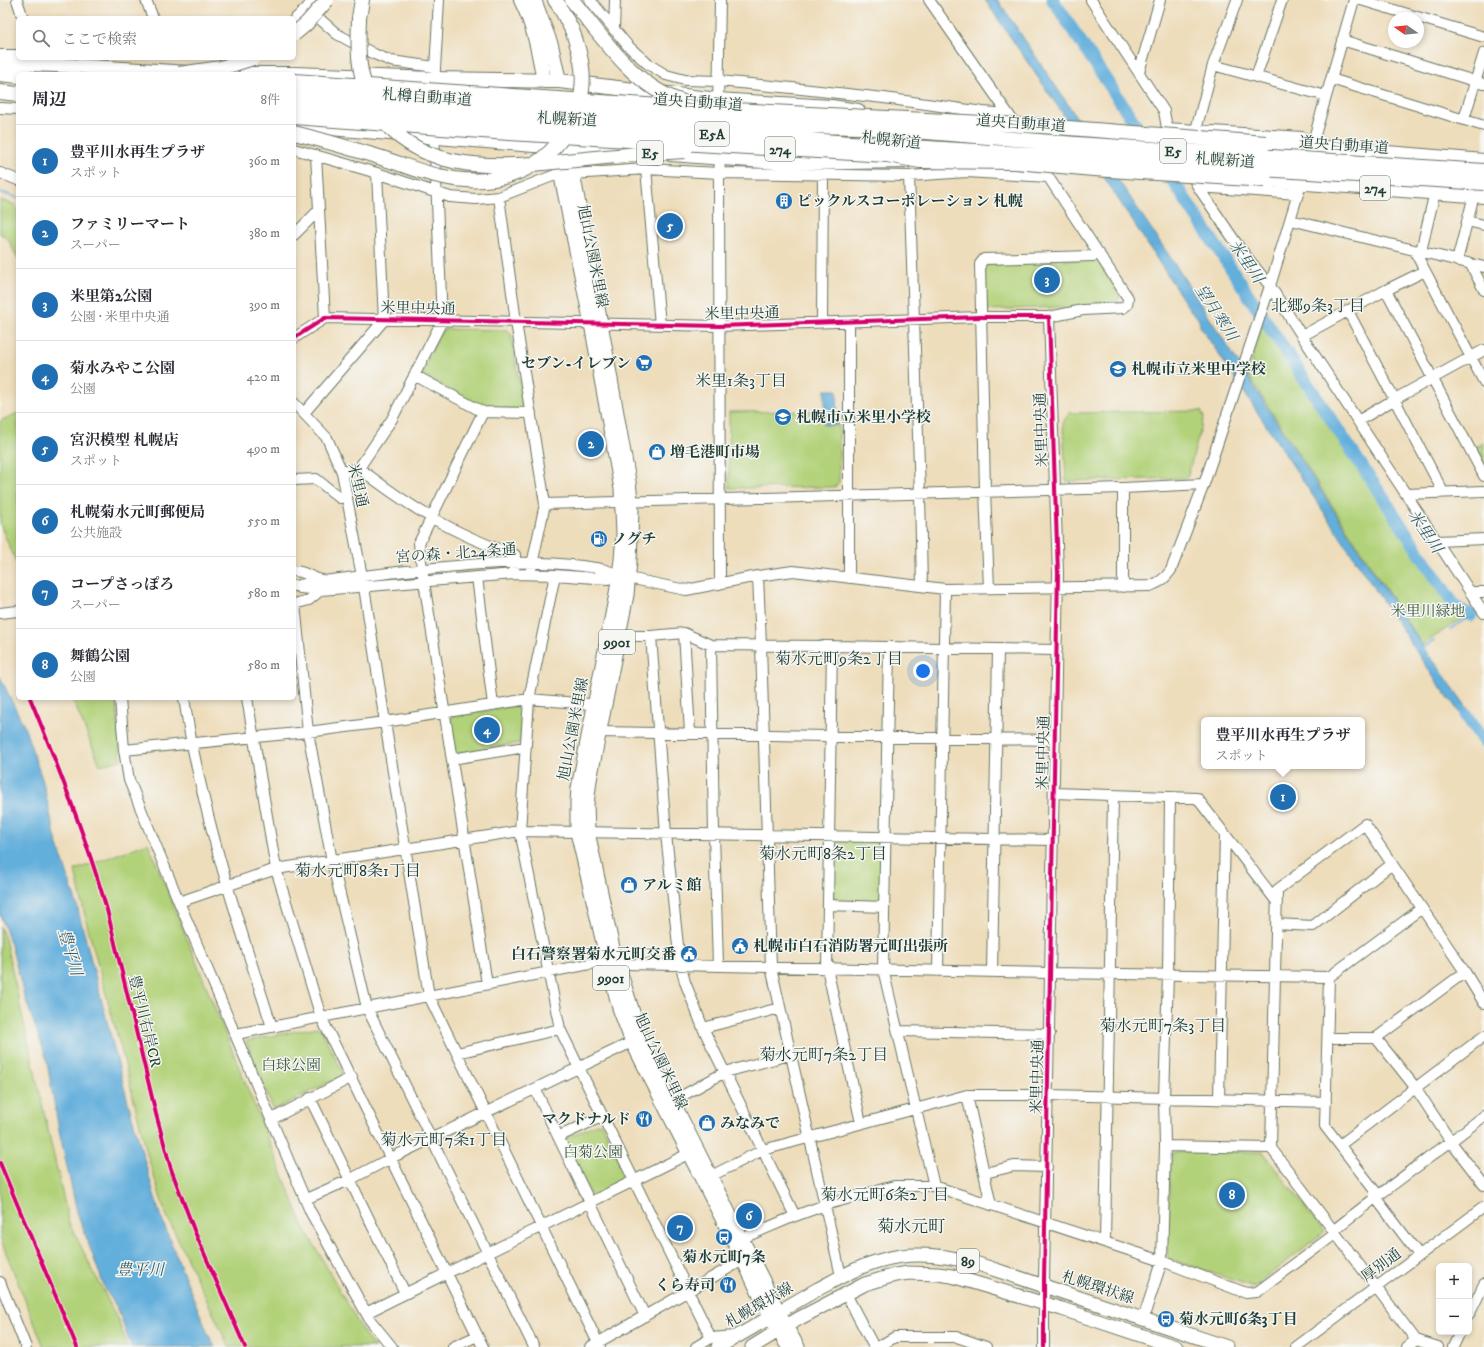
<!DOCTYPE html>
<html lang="ja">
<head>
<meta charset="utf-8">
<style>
  body { margin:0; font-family:"IM FELL DW Pica","Noto Serif JP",serif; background:#f2f2f3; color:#2b2b33 }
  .controls { position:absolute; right:12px; bottom:12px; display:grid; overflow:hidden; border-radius:6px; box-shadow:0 2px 6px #0003 }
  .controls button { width:36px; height:36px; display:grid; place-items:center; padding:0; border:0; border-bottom:1px solid #e1e1e2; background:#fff; color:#2b2b33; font:20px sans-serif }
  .compass { position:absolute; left:1388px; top:12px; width:36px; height:36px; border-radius:50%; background:#fff; box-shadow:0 2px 6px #0003; rotate:284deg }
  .you { position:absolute; left:923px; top:671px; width:14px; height:14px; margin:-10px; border:3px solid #fff; border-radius:50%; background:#1a73e8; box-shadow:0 0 0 6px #1a73e833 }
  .badge { display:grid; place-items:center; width:26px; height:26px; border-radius:50%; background:#1f6fb2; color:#fff; font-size:13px; font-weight:700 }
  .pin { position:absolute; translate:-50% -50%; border:2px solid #fff; box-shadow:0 1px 4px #0006 }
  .popup { position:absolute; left:1201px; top:717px; width:164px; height:52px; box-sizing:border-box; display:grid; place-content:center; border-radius:6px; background:#fff; filter:drop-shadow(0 1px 3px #0005); font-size:13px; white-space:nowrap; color:#7c7c81 }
  .popup b { font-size:15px; color:#2b2b33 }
  .popup::after { content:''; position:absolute; left:50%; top:100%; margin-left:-8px; border:8px solid transparent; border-top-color:#fff }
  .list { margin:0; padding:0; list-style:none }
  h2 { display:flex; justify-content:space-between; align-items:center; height:52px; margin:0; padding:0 16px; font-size:17px }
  h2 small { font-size:13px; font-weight:400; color:#7c7c81 }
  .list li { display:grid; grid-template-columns:26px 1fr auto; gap:12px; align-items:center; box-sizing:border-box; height:72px; padding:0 16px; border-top:1px solid #e1e1e2 }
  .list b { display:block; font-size:15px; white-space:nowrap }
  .list p { margin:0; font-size:13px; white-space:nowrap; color:#7c7c81 }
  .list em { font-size:13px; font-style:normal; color:#7c7c81 }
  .icon { flex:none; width:22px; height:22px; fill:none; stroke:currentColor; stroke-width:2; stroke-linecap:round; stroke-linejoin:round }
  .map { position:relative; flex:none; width:1484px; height:1347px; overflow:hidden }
  .search { position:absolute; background:#fff; box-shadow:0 2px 6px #0003; left:16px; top:16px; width:280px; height:44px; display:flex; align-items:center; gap:10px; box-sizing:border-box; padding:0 14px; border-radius:6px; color:#7c7c81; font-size:15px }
  .panel { position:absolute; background:#fff; box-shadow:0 2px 6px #0003; left:16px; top:72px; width:280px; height:628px; border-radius:6px }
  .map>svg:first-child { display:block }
</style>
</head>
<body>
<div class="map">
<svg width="1484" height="1347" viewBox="0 0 1484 1347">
  <rect width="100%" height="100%" fill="#f6f6f2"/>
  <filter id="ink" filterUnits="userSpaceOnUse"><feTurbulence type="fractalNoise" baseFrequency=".025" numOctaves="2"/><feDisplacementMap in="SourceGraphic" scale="8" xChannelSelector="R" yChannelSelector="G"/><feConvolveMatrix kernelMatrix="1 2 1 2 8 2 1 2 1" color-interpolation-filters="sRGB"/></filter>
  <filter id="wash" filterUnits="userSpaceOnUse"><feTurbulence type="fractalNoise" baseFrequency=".012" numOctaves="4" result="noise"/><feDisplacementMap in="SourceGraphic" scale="16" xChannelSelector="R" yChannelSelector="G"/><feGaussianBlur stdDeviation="0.9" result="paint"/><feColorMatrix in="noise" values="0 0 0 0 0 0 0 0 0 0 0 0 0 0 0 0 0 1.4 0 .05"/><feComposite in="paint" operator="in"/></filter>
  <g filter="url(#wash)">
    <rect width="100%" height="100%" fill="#edb"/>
    <path fill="#b2d279" stroke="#688856" d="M0 200 15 205 18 211V259L7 237 0 234Z
      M1094 259 1099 262 1121 295 1115 305 987 310 983 305V266L986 263Z
      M1263 322 1461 619 1422 645 1248 375Z
      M446 329 508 330 511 334 523 404 520 409 483 408 424 376 422 371 441 332Z
      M823 411V425H839V482L835 487 729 488V412Z
      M1201 411 1204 417 1187 478 1066 481 1063 423 1069 413Z
      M18 413V567L0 524V421Z
      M1484 443V467L1474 448Z
      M72 698H116L121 760 100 765Z
      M521 705 524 707 521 741 519 743 455 754 450 719 452 716Z
      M837 841H879L881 843V901L878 903 834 902 832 899 834 843Z
      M148 843 303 1225 366 1337 375 1347H229L165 1212 148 1157 123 1056 86 921 75 870Z
      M0 926 5 939 69 1223 117 1318 128 1347H44L0 1238Z
      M317 1027 321 1029 343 1073 342 1076 276 1109H273L246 1041Z
      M598 1123 602 1124 627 1177 626 1181 594 1197 591 1196 564 1141 565 1139Z
      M1175 1152H1263L1324 1232 1254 1287 1167 1258 1170 1158Z"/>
    <path fill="#64afdc" stroke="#427688" d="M985 0H998L1176 266 1387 593 1429 656 1437 665 1480 726 1473 731 1434 678 1200 326C1200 319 1195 314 1190 310L1065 117Z
      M825 390H837L838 425H825Z
      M0 677 24 726 43 782 55 836 76 902 129 1106 160 1215 208 1334 215 1347H131L118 1309 105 1289 77 1212 59 1130 46 1057 24 995 11 945 0 914Z"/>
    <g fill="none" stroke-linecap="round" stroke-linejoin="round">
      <path stroke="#64afdc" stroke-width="2" d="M0 192 18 198
        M1450 630 1471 615 1482 614
        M1422 649 1434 640"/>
      <path stroke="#64afdc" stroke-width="13" d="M1053 0 1454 605 1461 611 1471 615
        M1466 715 1484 742"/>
    </g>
  </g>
  <g filter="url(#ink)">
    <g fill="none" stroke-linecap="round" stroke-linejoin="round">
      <g stroke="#677563" stroke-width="12">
        <path id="minor" d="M17 0 23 18
          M146 0 153 18
          M590 0 628 46 648 64 666 75 685 80 719 81 792 88 884 98 983 112 1008 114
          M929 0 1011 118
          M1091 0 1164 111 1167 128 1182 156
          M1361 0 1484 37
          M307 8 337 34 374 54 391 61 435 67
          M294 20 307 8 313 0
          M614 30 615 0
          M1342 40 1484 84
          M0 55H18
          M1213 65 1326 96
          M1139 72 1160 0
          M1256 77 1282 0
          M1331 79 1484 126
          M434 86 439 0
          M718 106 720 0
          M0 108 18 109
          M1464 119 1484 53
          M1167 128 1302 137 1311 148
          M1196 130 1213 65 1237 0
          M294 149 377 173 450 197 476 199 499 197 555 175 561 174
          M1310 152 1354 0
          M316 155 325 318
          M646 169 660 325
          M1045 172 1128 298 1127 305 1123 308 1083 310 1049 317
          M1190 172 1198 187 1239 247 1270 286 1302 336 1484 613
          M0 173 18 180
          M573 174 646 169 719 173 909 176 967 172 1048 177
          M909 176 920 493 922 586
          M1198 187 1298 194
          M499 197 516 322 545 504 530 574
          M1291 220 1484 267
          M1467 221 1484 225
          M294 235 319 210
          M1414 250 1484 382
          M1421 251 1435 192
          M1457 261 1474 195
          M1470 263 1484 290
          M1386 290 1484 476
          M1348 311 1441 488V493
          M822 322 823 175
          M849 322V578
          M1302 336 1386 290 1425 271
          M294 338 325 318 719 326 980 317H1049L1058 573 1044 1279V1347
          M414 375 483 412 531 413
          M294 403 327 438 342 472 364 587 385 722 429 996 600 1347
          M483 412 419 543 422 569 487 984
          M304 413 384 320 377 173
          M1358 421 1395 399 1484 350
          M359 468C411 508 453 534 515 555L514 570
          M342 472 359 468 392 419 442 321 434 130
          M294 480 316 479 340 498 347 497
          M1123 488V587
          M1406 494 1484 491
          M545 504 1123 488 1204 484
          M1437 541 1484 539
          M294 571C305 571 311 578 322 580
          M555 575 529 699 520 831 560 1029 711 1338
          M758 576 761 645 771 967 841 1276
          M477 577 493 705
          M720 584 719 173 721 152
          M294 586C317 581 340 579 363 576 435 568 510 557 582 566 596 568 606 568 619 576L686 590 758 576 793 571 945 589 1150 586C1160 582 1165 579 1171 570L1204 484 1270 286 1303 177
          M300 588 321 590 514 574 555 575 608 579 619 576
          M989 588 985 491 980 264 984 259 1093 256 1099 253
          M1471 592H1484
          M294 604 309 600 321 590
          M295 604 308 732 332 861 367 1008 534 1347
          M0 613 18 611
          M684 633 690 733
          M618 636H651L684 633 711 645 832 646 1057 650
          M651 636 666 834 680 964 685 982 703 1028 795 1216
          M711 645 714 834 718 965
          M832 646 827 968 861 1123
          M889 647 883 969 934 1186
          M120 698 124 750 129 780 179 902 310 1211 370 1320 392 1347
          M184 698C201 811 237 919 272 1027
          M247 698 276 869 321 1017 483 1347
          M599 732 1055 740
          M124 750 308 732 385 722 529 699 601 705
          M452 759 525 747
          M1054 793 1197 798 1277 902
          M179 902 276 869 520 831 1053 840
          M828 905 884 907
          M1276 924 1313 926 1392 864
          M938 971 945 589
          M992 972 998 650
          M1329 977 1325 1126 1375 1191V1197L1419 1255
          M703 1028 780 1008
          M898 1031 1050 1034
          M236 1034 600 962 627 964 1050 973 1329 977 1422 908
          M1328 1038H1376L1415 1087 1451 1142 1484 1185
          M1376 1038 1465 972
          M457 1053 560 1029
          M535 1089 645 1316
          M967 1095 991 1205
          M310 1098 405 1293
          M1219 1099 1225 834
          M673 1101 725 1072 790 1055
          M272 1119 352 1077
          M558 1137 603 1116
          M1340 1145 1484 1036
          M1165 1146 1271 1148
          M985 1173 1014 1166 1047 1167
          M711 1176 763 1150 967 1095H1048L1326 1102
          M306 1199 351 1179 391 1158 632 1042
          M1333 1231C1382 1191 1434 1155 1484 1116
          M743 1238 795 1216 825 1205 894 1186H934L1162 1261 1246 1293 1257 1292 1335 1234
          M1105 1242 1113 796
          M0 1282 26 1347
          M846 1294 874 1347
          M366 1313 694 1151
          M1469 1315 1484 1284
          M1143 1319 1162 1261 1165 1146 1164 1098 1168 975 1170 797
          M1416 1340 1438 1347
          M453 1347 477 1336
          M590 1347 743 1260
          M696 1347 711 1338 735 1336
          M878 1347 895 1337H957L986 1347
          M1296 1347 1484 1207
          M1407 1347 1416 1340 1271 1148 1277 890 1365 824 1465 972 1484 1003
          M1453 1347 1460 1332"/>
      </g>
      <g stroke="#677563" stroke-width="15">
        <path id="major" d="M569 151 604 340 629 481 632 511 630 561 627 595 590 780 587 804 588 832 613 948 641 1038 786 1326 798 1347
          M556 152 591 324 621 489 623 533 621 560 616 594 578 788 577 803V832L610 973 619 1008 632 1042 743 1260 770 1317 788 1347
          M718 1347C752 1329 784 1308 818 1289 839 1278 859 1266 882 1260 912 1251 945 1255 975 1263L1227 1347
          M752 1347 798 1319 865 1284 895 1275 909 1273 938 1274 952 1276 1062 1309 1176 1347"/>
      </g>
      <g stroke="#677563" stroke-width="16">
        <path id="highway" d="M521 0C534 25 539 53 544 81
          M534 0 551 45 559 81
          M555 0 560 7 572 30
          M359 18 362 0
          M0 63 56 65 191 73
          M0 74 18 76
          M246 74H291
          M294 74 434 79 559 81 718 100 831 107 858 111
          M0 92 18 94
          M294 125 618 152
          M1266 143 1484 161
          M671 154 790 163 906 161
          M1265 180 1484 196"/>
      </g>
      <use href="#minor" stroke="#fff" stroke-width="10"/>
      <use href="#major" stroke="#fff" stroke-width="13"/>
      <use href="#highway" stroke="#fff" stroke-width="14"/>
      <g stroke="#677563" stroke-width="16" stroke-linecap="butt">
        <path id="highway-bridge" d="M572 0C604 39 636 90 687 103
          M359 18C358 44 357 69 368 94
          M572 30C582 57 587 80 578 109
          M294 34 306 24 327 0
          M179 74 221 68 253 58
          M294 81 675 107 1042 126 1266 143
          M294 93 800 126 862 127 1076 144 1484 171
          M294 105 865 144 1484 183
          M294 117 509 133 887 155 920 161 1016 162 1094 169 1265 180
          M383 121C433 178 509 166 576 160 612 156 649 153 685 151
          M294 133C323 140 353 149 382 158 401 164 420 172 439 176 490 188 538 176 567 131"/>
      </g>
      <use href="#highway-bridge" stroke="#fff" stroke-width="14"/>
      <g stroke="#f6f6f2" stroke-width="6">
        <path id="cycleway" d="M294 338 325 318 719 326 980 317H1049L1058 573 1044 1279V1347
          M30 698C59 768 86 837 107 910L156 1114 171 1169 194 1230 245 1347
          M0 1163 77 1347"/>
      </g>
      <use href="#cycleway" stroke="#d6006c" stroke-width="4"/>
    </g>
  </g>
  <defs>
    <g id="building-disc" transform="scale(0.9)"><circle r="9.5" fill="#1f6fb2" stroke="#f6f6f2"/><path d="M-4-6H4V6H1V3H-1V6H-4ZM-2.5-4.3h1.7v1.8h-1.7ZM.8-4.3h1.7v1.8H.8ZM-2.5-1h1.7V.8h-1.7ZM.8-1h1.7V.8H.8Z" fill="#fff"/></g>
    <g id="supermarket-disc" transform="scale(0.9)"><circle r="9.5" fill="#1f6fb2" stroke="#f6f6f2"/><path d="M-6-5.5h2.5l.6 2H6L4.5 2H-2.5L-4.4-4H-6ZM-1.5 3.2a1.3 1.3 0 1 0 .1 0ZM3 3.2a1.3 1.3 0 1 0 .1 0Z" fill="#fff"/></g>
    <g id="school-disc" transform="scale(0.9)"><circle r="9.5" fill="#1f6fb2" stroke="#f6f6f2"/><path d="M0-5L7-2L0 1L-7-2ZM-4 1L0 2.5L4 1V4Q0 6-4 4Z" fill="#fff"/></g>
    <g id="shop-disc" transform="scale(0.9)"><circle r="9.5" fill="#1f6fb2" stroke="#f6f6f2"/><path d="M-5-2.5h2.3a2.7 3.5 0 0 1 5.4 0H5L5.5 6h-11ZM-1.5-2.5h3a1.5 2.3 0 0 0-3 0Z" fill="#fff"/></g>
    <g id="fuel-disc" transform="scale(0.9)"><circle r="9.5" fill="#1f6fb2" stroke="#f6f6f2"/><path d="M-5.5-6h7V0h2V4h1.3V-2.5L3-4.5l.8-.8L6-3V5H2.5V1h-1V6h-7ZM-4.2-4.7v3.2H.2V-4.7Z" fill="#fff"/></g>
    <g id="civic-disc" transform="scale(0.9)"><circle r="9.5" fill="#1f6fb2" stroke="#f6f6f2"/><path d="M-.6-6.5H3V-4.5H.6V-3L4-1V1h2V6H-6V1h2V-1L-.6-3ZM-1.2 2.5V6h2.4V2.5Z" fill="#fff"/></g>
    <g id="restaurant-disc" transform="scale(0.9)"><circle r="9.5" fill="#1f6fb2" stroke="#f6f6f2"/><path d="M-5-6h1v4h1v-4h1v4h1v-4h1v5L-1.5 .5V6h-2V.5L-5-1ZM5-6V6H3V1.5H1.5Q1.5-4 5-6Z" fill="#fff"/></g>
    <g id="bus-disc" transform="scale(0.9)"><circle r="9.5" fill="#1f6fb2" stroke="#f6f6f2"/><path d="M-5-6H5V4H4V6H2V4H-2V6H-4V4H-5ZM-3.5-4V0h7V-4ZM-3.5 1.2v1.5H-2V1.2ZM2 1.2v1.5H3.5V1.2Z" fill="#fff"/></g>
  </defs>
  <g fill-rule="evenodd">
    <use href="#building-disc" x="784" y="201"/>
    <use href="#supermarket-disc" x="644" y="363"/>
    <use href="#school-disc" x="1118" y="369"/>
    <use href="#school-disc" x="783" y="417"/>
    <use href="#shop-disc" x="657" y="452"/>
    <use href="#fuel-disc" x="599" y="539"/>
    <use href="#shop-disc" x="629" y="885"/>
    <use href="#civic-disc" x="740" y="946"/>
    <use href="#civic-disc" x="689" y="954"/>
    <use href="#restaurant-disc" x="644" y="1119"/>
    <use href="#shop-disc" x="707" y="1123"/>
    <use href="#bus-disc" x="724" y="1237"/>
    <use href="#restaurant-disc" x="728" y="1285"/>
    <use href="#bus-disc" x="1166" y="1319"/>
  </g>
  <g text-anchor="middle" stroke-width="3" stroke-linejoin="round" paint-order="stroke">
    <g fill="#f6f6f2" stroke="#60746d" stroke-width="1">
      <rect x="695" y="122" width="34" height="24" rx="3"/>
      <rect x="765" y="137" width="30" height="24" rx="3"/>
      <rect x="1160" y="139" width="26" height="24" rx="3"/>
      <rect x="637" y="141" width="26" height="24" rx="3"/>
      <rect x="1360" y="176" width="30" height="24" rx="3"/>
      <rect x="599" y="630" width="36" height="24" rx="3"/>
      <rect x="593" y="966" width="36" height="24" rx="3"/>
      <rect x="957" y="1249" width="22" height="24" rx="3"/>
    </g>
    <g font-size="14" font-weight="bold" fill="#1f3d34">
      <text x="712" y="139">E5A</text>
      <text x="780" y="154">274</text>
      <text x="1173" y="156">E5</text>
      <text x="650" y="158">E5</text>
      <text x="1375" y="193">274</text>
      <text x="617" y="647">9901</text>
      <text x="611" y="983">9901</text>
      <text x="968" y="1266">89</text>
    </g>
    <g font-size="15" fill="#1f3d34" stroke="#f6f6f2">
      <text transform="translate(427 97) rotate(4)" y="5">札樽自動車道</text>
      <text transform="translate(698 102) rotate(4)" y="5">道央自動車道</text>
      <text transform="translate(567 119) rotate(3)" y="5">札幌新道</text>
      <text transform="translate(1021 123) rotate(4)" y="5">道央自動車道</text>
      <text transform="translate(891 140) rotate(6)" y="5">札幌新道</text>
      <text transform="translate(1344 145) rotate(4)" y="5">道央自動車道</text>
      <text transform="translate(1225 160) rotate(4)" y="5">札幌新道</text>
      <text transform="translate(593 256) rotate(79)" y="5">旭山公園米里線</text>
      <text transform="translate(418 308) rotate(1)" y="5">米里中央通</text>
      <text transform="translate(742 313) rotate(-1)" y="5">米里中央通</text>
      <text transform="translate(1041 430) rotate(-92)" y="5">米里中央通</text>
      <text transform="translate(358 485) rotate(77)" y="5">米里通</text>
      <text transform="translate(456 553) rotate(-4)" y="5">宮の森・北24条通</text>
      <text transform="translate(573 729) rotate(-79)" y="5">旭山公園米里線</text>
      <text transform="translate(1043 753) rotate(-89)" y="5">米里中央通</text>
      <text transform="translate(145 1021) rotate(76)" y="5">豊平川右岸CR</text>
      <text transform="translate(661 1061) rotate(65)" y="5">旭山公園米里線</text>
      <text transform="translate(1037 1077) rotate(-89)" y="5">米里中央通</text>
      <text transform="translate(1381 1265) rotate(-37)" y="5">厚別通</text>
      <text transform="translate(1098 1287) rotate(18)" y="5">札幌環状線</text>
      <text transform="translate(759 1305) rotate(-30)" y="5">札幌環状線</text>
    </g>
    <g font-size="15" font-weight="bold" fill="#1f3d34" stroke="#f6f6f2" text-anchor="start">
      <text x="797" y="206">ピックルスコーポレーション 札幌</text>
      <text x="631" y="368" text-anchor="end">セブン-イレブン</text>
      <text x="1131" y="374">札幌市立米里中学校</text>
      <text x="796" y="422">札幌市立米里小学校</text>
      <text x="670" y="457">増毛港町市場</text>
      <text x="612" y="544">ノグチ</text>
      <text x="642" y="890">アルミ館</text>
      <text x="753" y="951">札幌市白石消防署元町出張所</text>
      <text x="676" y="959" text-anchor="end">白石警察署菊水元町交番</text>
      <text x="631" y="1124" text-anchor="end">マクドナルド</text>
      <text x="720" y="1128">みなみで</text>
      <text x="724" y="1262" text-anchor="middle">菊水元町7条</text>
      <text x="715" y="1290" text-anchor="end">くら寿司</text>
      <text x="1179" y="1324">菊水元町6条3丁目</text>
    </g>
    <g font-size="15" fill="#3c5b42" stroke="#f6f6f2">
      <text x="1428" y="616">米里川緑地</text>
      <text x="291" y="1070">白球公園</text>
      <text x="593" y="1157">白菊公園</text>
    </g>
    <g font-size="16" font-style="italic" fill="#345f66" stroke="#f6f6f2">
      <text transform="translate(1247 261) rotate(56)" y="6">米里川</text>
      <text transform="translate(1217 312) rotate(57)" y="6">望月寒川</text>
      <text transform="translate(1426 531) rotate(56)" y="6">米里川</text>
      <text transform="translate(71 952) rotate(74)" y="6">豊平川</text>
      <text x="140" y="1275">豊平川</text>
    </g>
    <g font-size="16" fill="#1f3d34" stroke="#f6f6f2">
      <text x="1318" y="311">北郷9条3丁目</text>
      <text x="741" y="386">米里1条3丁目</text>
      <text x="839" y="664">菊水元町9条2丁目</text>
      <text x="823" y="859">菊水元町8条2丁目</text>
      <text x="358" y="876">菊水元町8条1丁目</text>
      <text x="1163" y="1031">菊水元町7条3丁目</text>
      <text x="824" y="1060">菊水元町7条2丁目</text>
      <text x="444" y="1145">菊水元町7条1丁目</text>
      <text x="885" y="1200">菊水元町6条2丁目</text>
    </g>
    <g font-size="17" fill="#1f3d34" stroke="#f6f6f2">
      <text x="911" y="1232">菊水元町</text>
    </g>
  </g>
</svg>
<div class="controls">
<button>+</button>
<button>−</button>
</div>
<svg class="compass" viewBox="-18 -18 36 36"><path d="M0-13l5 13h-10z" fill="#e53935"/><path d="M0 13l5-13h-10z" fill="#7c7c81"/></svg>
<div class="you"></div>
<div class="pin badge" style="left:1283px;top:797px">1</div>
<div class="popup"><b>豊平川水再生プラザ</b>スポット</div>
<div class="pin badge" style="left:591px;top:444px">2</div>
<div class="pin badge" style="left:1047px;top:280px">3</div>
<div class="pin badge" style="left:487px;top:730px">4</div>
<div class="pin badge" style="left:670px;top:226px">5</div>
<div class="pin badge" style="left:749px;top:1216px">6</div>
<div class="pin badge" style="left:680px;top:1228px">7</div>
<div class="pin badge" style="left:1232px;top:1195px">8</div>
<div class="search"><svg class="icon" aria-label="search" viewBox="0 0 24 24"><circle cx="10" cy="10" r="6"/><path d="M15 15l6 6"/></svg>ここで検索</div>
<section class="panel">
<h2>周辺<small>8件</small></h2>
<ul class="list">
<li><span class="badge">1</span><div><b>豊平川水再生プラザ</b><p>スポット</p></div><em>360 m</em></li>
<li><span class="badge">2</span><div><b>ファミリーマート</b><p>スーパー</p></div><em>380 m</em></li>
<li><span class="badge">3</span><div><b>米里第2公園</b><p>公園 · 米里中央通</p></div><em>390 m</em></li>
<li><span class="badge">4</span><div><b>菊水みやこ公園</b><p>公園</p></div><em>420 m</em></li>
<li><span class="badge">5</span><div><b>宮沢模型 札幌店</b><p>スポット</p></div><em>490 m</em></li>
<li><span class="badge">6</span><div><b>札幌菊水元町郵便局</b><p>公共施設</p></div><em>550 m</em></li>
<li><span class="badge">7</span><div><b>コープさっぽろ</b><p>スーパー</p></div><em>580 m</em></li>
<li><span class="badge">8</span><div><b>舞鶴公園</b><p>公園</p></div><em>580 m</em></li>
</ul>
</section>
</div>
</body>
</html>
